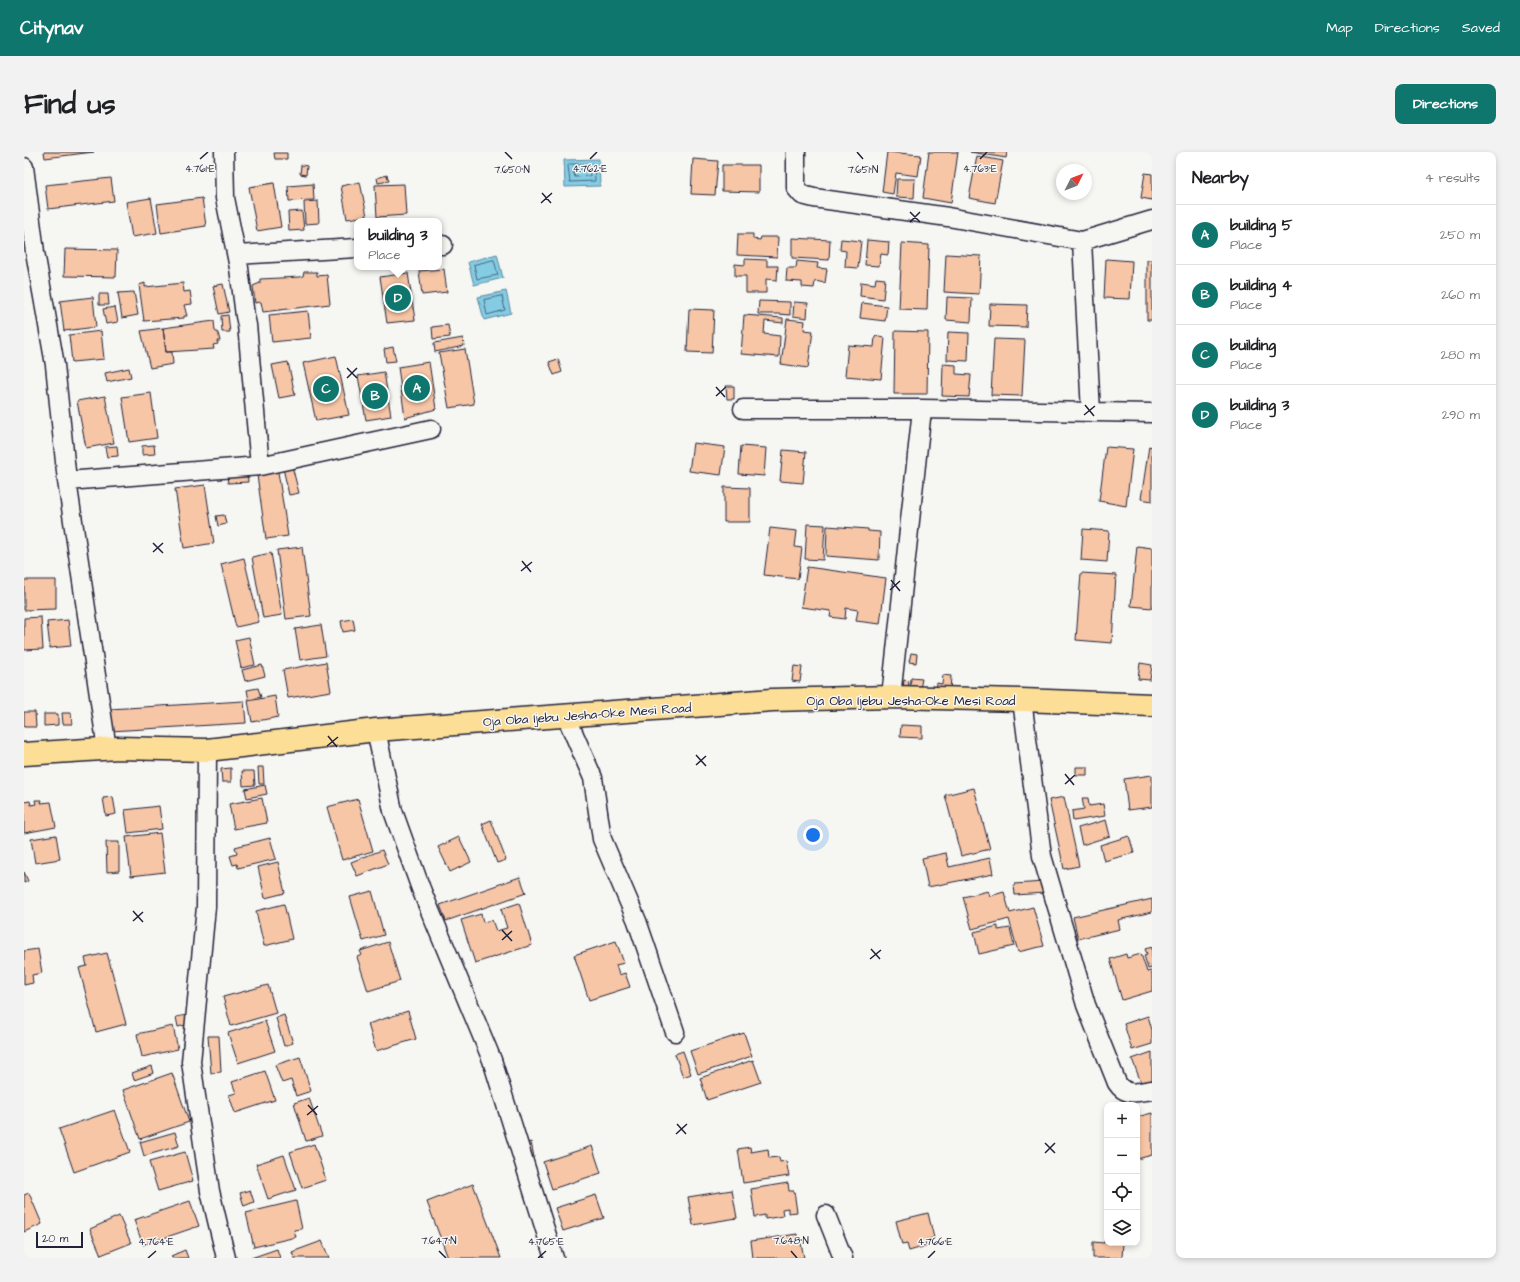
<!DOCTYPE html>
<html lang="en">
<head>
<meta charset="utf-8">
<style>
  body { margin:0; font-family:"Architects Daughter",sans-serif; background:#f2f2f2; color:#202124 }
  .controls { position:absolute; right:12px; bottom:12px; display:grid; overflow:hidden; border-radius:8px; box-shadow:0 2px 6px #0003 }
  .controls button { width:36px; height:36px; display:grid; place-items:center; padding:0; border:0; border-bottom:1px solid #e0e0e0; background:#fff; color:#202124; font:20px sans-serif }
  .compass { position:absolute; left:1032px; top:12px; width:36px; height:36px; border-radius:50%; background:#fff; box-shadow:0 2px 6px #0003; rotate:48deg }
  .scale { position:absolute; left:12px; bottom:10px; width:47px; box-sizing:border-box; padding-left:4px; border:2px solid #22223b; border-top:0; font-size:11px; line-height:14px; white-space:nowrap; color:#22223b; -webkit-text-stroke:3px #f6f6f2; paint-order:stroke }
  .you { position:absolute; left:789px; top:683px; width:14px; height:14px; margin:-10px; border:3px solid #fff; border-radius:50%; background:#1a73e8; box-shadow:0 0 0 6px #1a73e833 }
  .badge { display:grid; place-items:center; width:26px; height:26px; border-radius:50%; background:#0f766e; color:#fff; font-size:13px; font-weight:700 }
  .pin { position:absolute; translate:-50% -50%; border:2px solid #fff; box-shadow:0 1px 4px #0006 }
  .popup { position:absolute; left:330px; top:66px; width:88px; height:52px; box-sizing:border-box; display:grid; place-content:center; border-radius:8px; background:#fff; filter:drop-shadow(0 1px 3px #0005); font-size:13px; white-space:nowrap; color:#757577 }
  .popup b { font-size:15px; color:#202124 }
  .popup::after { content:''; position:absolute; left:50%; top:100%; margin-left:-8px; border:8px solid transparent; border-top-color:#fff }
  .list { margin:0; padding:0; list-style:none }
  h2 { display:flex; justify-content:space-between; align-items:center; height:52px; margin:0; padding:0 16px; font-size:17px }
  h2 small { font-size:13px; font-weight:400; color:#757577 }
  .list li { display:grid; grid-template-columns:26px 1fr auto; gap:12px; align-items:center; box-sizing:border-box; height:60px; padding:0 16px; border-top:1px solid #e0e0e0 }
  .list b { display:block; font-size:15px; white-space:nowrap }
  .list p { margin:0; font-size:13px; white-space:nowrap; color:#757577 }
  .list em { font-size:13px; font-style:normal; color:#757577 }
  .icon { flex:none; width:22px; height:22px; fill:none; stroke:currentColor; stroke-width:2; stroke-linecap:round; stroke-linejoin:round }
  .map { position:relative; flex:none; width:1128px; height:1106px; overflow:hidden; border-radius:8px }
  header { display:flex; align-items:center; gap:24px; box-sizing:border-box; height:56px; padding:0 20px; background:#0f766e; color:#fff }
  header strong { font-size:19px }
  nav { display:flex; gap:22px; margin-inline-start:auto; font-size:14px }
  .intro { display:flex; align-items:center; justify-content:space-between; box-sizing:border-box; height:96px; padding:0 24px }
  h1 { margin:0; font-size:28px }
  .button { padding:10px 18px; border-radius:8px; background:#0f766e; color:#fff; font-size:14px; font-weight:700 }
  main { display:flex; gap:24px; padding:0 24px }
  aside { flex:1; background:#fff; border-radius:8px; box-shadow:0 2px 6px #0003 }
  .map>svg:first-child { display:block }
</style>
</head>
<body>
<header>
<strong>Citynav</strong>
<nav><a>Map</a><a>Directions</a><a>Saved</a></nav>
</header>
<div class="intro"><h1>Find us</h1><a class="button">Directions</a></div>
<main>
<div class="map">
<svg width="1128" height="1106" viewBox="0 0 1128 1106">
  <rect width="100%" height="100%" fill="#f6f6f2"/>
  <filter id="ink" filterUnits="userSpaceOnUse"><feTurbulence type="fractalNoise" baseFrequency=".025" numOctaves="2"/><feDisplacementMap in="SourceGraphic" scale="8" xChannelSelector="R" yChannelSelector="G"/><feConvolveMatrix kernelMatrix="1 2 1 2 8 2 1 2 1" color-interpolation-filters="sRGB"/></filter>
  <g filter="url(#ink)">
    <path fill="#83cce3" stroke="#5c88a0" d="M575 7 576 34 541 35 540 8Z
      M473 102 479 126 450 133 444 110Z
      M482 139 487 161 460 168 454 145Z"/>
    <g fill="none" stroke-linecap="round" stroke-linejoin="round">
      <path stroke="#49667e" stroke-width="1" d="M546 12H570L571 29 546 30 544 14Z
        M551 17H565L566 24 551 25 549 19Z
        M470 108 474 123 453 127 450 113Z
        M478 144 481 158 463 163 460 148Z"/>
    </g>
    <path fill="#f6c6a6" stroke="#22223b" d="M20 0H70L21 6Z
      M863 0 897 3 894 24 872 21 869 42 858 40Z
      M905 0H934L927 51 899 46Z
      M946 0H983L982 6Z
      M250 1H263V7H251Z
      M953 4 979 9 971 51 945 46Z
      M669 7 694 9 691 43 667 42Z
      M277 13 283 14 282 23 276 22Z
      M698 13H735V40L698 39Z
      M1121 21 1128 22V48L1117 46Z
      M363 23 365 29 354 31 353 26Z
      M87 26 90 49 24 57 21 33Z
      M873 27H891L890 46 872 45Z
      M336 30 343 64 323 67 317 34Z
      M250 31 257 75 233 79 225 35Z
      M289 32 290 48 265 49 264 34Z
      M380 32 382 63 353 65 351 33Z
      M127 46 133 81 108 85 102 50Z
      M178 46 182 74 137 81 133 52Z
      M294 49 295 71 281 72 280 50Z
      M278 59 280 78 265 79 264 60Z
      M714 82H729V87L736 88 737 85H754L753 105 713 103Z
      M768 86 806 88 805 108 768 106Z
      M817 87 837 89 834 116 821 115 822 99 816 98Z
      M843 88 865 90 864 103 857 102 855 114 841 113Z
      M878 91 905 93 903 158 875 157Z
      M41 97 93 98 92 125 40 124Z
      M922 102 957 104 955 142 920 140Z
      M721 107 743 108V114H754L753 128 742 127V141H722V124H711V112L721 113Z
      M1082 107 1108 109 1106 147 1080 146Z
      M1123 108H1128V168H1123Z
      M773 109 794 111 793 116 803 117 801 131 791 129 790 136 778 135V130L762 129 763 116H772Z
      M420 117 423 140 398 143 395 119Z
      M280 120H293V124L303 123 306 152 239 160 237 150 231 151 229 134 236 131V127L276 125 279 124Z
      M384 121 391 168 363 171 356 125Z
      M852 126 861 127 859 147 836 144 837 130 851 132Z
      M121 131V135L159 131 160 140 166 139 168 152 160 153 163 164H160V166L120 169 115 133Z
      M199 132 205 160 195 162 189 134Z
      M110 140 114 163 98 166 94 141Z
      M75 142H84L85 153H75Z
      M69 145 72 175 40 179 36 149Z
      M923 145 948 146 947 170 922 168Z
      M735 149 766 150V163L755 162H734Z
      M770 150 784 151 783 166 769 164Z
      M838 151 863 154 861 169 836 166Z
      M966 152 1003 153 1002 175 965 174Z
      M91 155 94 170 82 172 79 157Z
      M665 157 690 158 688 201 663 200Z
      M284 159 287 186 248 190 245 163Z
      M204 163 206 180H198L197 164Z
      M720 163 759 166V171L741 169 740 182 756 184 755 205 717 202Z
      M763 167 781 169 780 178 789 179 784 216 757 212Z
      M190 169 191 179 194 181 196 189H193L194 192 189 193 190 197 142 200 139 176Z
      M424 173 426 185 409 187 408 175Z
      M139 176 142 200H148L149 212 126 216 117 179Z
      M77 179 80 207 48 210 45 183Z
      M871 179 904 180 903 242H870Z
      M924 180 945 181 944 209 923 208Z
      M851 184 861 186 857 227 821 224 824 193 850 195Z
      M439 186 440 194 411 200 410 191Z
      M970 187 1001 188 998 244 967 243Z
      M369 195 372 209 362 210 360 197Z
      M441 197 450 252 425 256 415 201Z
      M312 204 325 263 292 269 279 211Z
      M534 207 538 220 530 223 525 210Z
      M264 210 271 243 255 246 248 213Z
      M405 210 412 257 381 266 374 215Z
      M919 212 932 213V222L947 223 945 245 918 244Z
      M105 216 107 225 83 230 81 221Z
      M360 220 367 264 342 268 334 224Z
      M702 234H710V247H703Z
      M127 241 133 286 105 290 98 245Z
      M81 244 90 291 62 296 53 249Z
      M669 291 701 295 697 323 665 319Z
      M130 293 131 302 118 303V294Z
      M93 294 94 304 83 305 81 295Z
      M717 294 742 296 740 324 715 322Z
      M1125 294 1128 295V349L1117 347Z
      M1082 295 1109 297 1102 354 1075 349Z
      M759 298 782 300 779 331 756 329Z
      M268 314 275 341 265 343 259 316Z
      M223 318 224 330 204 331 202 319Z
      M254 320 264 384 242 387 233 323Z
      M181 333 190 391 160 396 151 337Z
      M700 335 726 336V370H700Z
      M200 363 202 372 194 374 192 364Z
      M783 372 801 373 799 408 781 407Z
      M803 374 844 377V379L856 380 855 408 802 404Z
      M746 376 773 379 771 395 778 396 774 427 740 423Z
      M1059 377 1085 379 1083 410 1057 408Z
      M1113 394 1128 396V456L1107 454Z
      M278 395 287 464 262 467 253 398Z
      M247 401 258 463 239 466 228 405Z
      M220 406 235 470 212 475 197 412Z
      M783 415 862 426 856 472 832 469 834 458 822 456 821 467 806 465 807 459 777 455Z
      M1057 421 1092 423 1088 491 1052 488Z
      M0 428H32V457L0 458Z
      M17 465 19 497 0 498V466Z
      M329 467 331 478 319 480 317 469Z
      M44 468 47 494 26 496 23 470Z
      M297 473 302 504 276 508 271 477Z
      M225 485 231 513 217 516 211 488Z
      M887 501 893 502 892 511 885 510Z
      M302 510 307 539 264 546 259 518Z
      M1116 511 1128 513 1126 528 1114 527Z
      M238 513 241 524 221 529 218 518Z
      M770 514 778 515 776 530 768 529Z
      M919 523 927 524 926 539 912 538 913 531 918 532Z
      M887 526 898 527 896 537 886 536Z
      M880 528 885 529 884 537 879 536Z
      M234 536 237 545 225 548 223 538Z
      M251 544 254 565 228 570 224 549Z
      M220 549 222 571 86 579 85 557Z
      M0 560H11L12 575H0Z
      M38 561H47L48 572H39Z
      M20 562H34V573L20 574Z
      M877 573 898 574V586L876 585Z
      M234 615H239L240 632H235Z
      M1052 615H1063V623H1052Z
      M207 616V630H198L197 617Z
      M218 619H230L231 633 219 634Z
      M1128 623V655L1104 658 1100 627Z
      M241 633 243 642 223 646 221 637Z
      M950 636 966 697 937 704 921 643Z
      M89 645 92 662 82 664 79 646Z
      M1040 645 1055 714 1040 717 1025 648Z
      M238 646 243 671 210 677 205 652Z
      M1058 646H1064L1065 654 1079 652 1081 664 1049 669 1048 659 1060 657Z
      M334 647 349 699 318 708 303 655Z
      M11 648H18L17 651 27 650 32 675 0 681V650L6 649 7 653 12 652Z
      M135 654 138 677 104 681 101 658Z
      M467 668 482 708 473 711 458 672Z
      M1082 668 1086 684 1058 693 1054 676Z
      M136 681 141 720 107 724 102 685Z
      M32 683 36 707 11 711 7 687Z
      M1105 684 1110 701 1080 709 1076 693Z
      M435 685 447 710 426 720 414 695Z
      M246 686 252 707 214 716 213 712 209 713 206 704 213 702 211 695Z
      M82 690H95V719L83 720Z
      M358 698 364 712 333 724 327 710Z
      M922 701 925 715 966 706 969 722 904 735 898 706Z
      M254 710 261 741 241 746 234 715Z
      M0 720 4 729 0 731Z
      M496 725 502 741 422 769 416 753Z
      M1020 730 1021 741 991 743 990 732Z
      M348 739 360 783 339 789 326 745Z
      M964 739 966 744 980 740 986 761 1009 755 1020 794 994 800 985 767 948 777 939 745Z
      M1128 747V760L1094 768 1096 777 1054 787 1049 765Z
      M495 751 508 793 451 811 437 768 457 762 459 770 468 768 472 779 483 776 477 757Z
      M260 752 268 787 240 794 232 759Z
      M974 774V778L986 776 990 794 955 802 950 780Z
      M592 789 600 811 592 813 595 823 601 821 606 835 565 848 550 803Z
      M364 790 376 829 344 839 333 805 338 803 336 799Z
      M1128 795V816L1124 817 1120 803 1123 802 1121 797Z
      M14 797 18 821 8 823 9 831 0 833V799Z
      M83 801 102 872 72 880 55 816 63 814 61 806Z
      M1102 802 1103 806 1117 802 1123 820 1127 819 1128 823V839L1098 848 1086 807Z
      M244 833 252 861 207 874 199 845Z
      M384 859 392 887 352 899 344 872Z
      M163 863 165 872 154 875 152 865Z
      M260 863 269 891 260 894 252 866Z
      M1124 864 1128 878V892L1108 898 1100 872Z
      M241 869 251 899 214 911 204 881Z
      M149 874 154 897 118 905 113 882Z
      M720 881 728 904 674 922 666 899Z
      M184 884H195L197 920 187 921Z
      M659 899 667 922 659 925 651 902Z
      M1128 900V929L1118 933 1108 907Z
      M276 905 287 939 272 944 267 928 258 931 251 913Z
      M729 908 737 930 683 948 676 926Z
      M128 914 130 921 110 928 108 921Z
      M241 919 251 948 211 961 205 943 212 941 208 930Z
      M148 921 165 970 116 987 99 938Z
      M285 946 298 984 282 989 270 951Z
      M91 958 106 1000 50 1020 35 977Z
      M1128 961V1003L1113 1007V965Z
      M151 980 155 994 120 1004 116 990Z
      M507 990 510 1005 504 1006 501 992Z
      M290 992 302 1028 278 1036 266 1000Z
      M568 994 577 1021 528 1037 519 1010Z
      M726 995 727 1000 744 997 745 1006 755 1005 756 1010 762 1009 765 1024 719 1031 714 997Z
      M161 1000 169 1029 134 1039 125 1010Z
      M260 1003 272 1038 244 1047 232 1012Z
      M764 1031 765 1039H770L773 1060 764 1061V1056L758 1057 759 1064 741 1067V1063L731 1065 727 1037Z
      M449 1032 477 1106H424L403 1050Z
      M226 1038 230 1050 220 1054 216 1041Z
      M708 1038 713 1066 669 1073 664 1045Z
      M5 1041 18 1072 0 1080V1043Z
      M572 1043 580 1066 539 1079 531 1056Z
      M166 1049 175 1074 119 1093 110 1068Z
      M272 1049 278 1077 270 1078 272 1085 230 1095 222 1061Z
      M904 1061 910 1086 901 1088 902 1094 885 1099 883 1092 878 1093 872 1069Z
      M95 1064 107 1091 77 1103 66 1077Z
      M773 1082 774 1092 777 1091 780 1106H729L727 1089Z
      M1081 1086H1083V1091H1099L1098 1106H1069V1090L1080 1091Z
      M298 1089 305 1106H270L268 1100Z
      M253 1097 256 1106H227Z
      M161 1098 164 1106H148L147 1104Z"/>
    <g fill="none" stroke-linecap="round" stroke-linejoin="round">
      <g stroke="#22223b" stroke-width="21">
        <path id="minor" d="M772 0V36L778 43 790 46 924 65 1058 89 1128 68
          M0 15 11 100 31 213 43 329 83 597
          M1058 89 1067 260
          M415 93H419
          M213 103 333 96
          M719 257H898
          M236 314 407 277
          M43 329 236 314 223 173 221 164 215 116 201 46 200 0
          M867 545 898 257 1128 261
          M998 548 1018 704 1062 853 1093 931C1102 945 1113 940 1128 938
          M542 564 569 626 578 687 613 769 651 880
          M352 578 369 659 397 737 468 908 530 1106
          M183 598 182 755 167 910 186 1039 202 1106
          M802 1063 819 1106"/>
      </g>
      <g stroke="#22223b" stroke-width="25">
        <path id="major" d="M0 602 94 596 183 598 352 578 748 548 867 545 998 548 1128 553"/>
      </g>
      <use href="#minor" stroke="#f6f6f2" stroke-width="18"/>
      <use href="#major" stroke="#fcde96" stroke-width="22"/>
    </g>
  </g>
  <path fill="none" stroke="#22223b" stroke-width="1.5" d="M481 0 488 7M833 0 839 7M176 7 184 0M566 7 573 0M956 7 963 0M518 41 527 51M517 51 528 41M886 60 896 70M886 70 896 60M323 216 333 226M323 226 333 216M692 235 701 245M692 244 702 235M1061 253 1070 264M1060 263 1071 254M129 391 139 401M129 400 139 391M498 409 507 420M497 419 508 410M867 428 876 439M866 438 876 429M304 584 313 595M303 594 314 585M672 603 682 614M672 613 682 604M1041 622 1050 633M1041 632 1051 623M109 759 119 770M109 769 119 760M478 778 488 789M478 788 488 779M847 797 856 807M846 807 857 798M284 953 293 963M283 963 294 954M653 972 662 982M652 982 663 972M1021 991 1031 1001M1021 1001 1031 991M415 1099 422 1106M767 1099 773 1106M124 1106 132 1099M514 1106 522 1099M904 1106 911 1099"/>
  <g text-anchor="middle" stroke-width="3" stroke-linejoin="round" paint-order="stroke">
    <g font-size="13" fill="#22223b" stroke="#f6f6f2">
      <text x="887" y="553">Oja Oba Ijebu Jesha-Oke Mesi Road</text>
      <text transform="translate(563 562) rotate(-4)" y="5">Oja Oba Ijebu Jesha-Oke Mesi Road</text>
    </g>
  </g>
  <g font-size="10" text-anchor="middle" fill="#22223b" stroke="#f6f6f2" stroke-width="3" stroke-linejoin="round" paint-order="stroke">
    <text x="566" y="20">4.762°E</text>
    <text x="176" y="20">4.761°E</text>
    <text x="956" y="20">4.763°E</text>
    <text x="488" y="21">7.650°N</text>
    <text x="839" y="21">7.651°N</text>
    <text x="415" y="1092">7.647°N</text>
    <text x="767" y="1092">7.648°N</text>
    <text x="132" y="1093">4.764°E</text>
    <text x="522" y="1093">4.765°E</text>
    <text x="911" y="1093">4.766°E</text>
  </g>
</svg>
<div class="controls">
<button>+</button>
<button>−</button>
<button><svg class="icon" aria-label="locate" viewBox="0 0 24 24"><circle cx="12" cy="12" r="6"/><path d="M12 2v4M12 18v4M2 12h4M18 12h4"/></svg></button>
<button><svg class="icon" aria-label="layers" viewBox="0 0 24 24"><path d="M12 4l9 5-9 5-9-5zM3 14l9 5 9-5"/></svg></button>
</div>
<svg class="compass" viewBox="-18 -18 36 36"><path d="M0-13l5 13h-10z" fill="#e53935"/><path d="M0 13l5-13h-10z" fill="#757577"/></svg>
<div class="scale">20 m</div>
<div class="you"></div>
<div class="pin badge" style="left:393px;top:236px">A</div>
<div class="pin badge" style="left:351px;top:244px">B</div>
<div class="pin badge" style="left:302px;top:237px">C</div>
<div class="pin badge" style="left:374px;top:146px">D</div>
<div class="popup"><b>building 3</b>Place</div>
</div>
<aside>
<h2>Nearby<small>4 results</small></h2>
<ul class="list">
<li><span class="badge">A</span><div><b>building 5</b><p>Place</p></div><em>250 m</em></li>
<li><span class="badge">B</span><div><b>building 4</b><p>Place</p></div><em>260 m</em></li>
<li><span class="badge">C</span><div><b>building</b><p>Place</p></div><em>280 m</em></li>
<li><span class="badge">D</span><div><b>building 3</b><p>Place</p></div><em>290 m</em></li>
</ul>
</aside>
</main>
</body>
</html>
